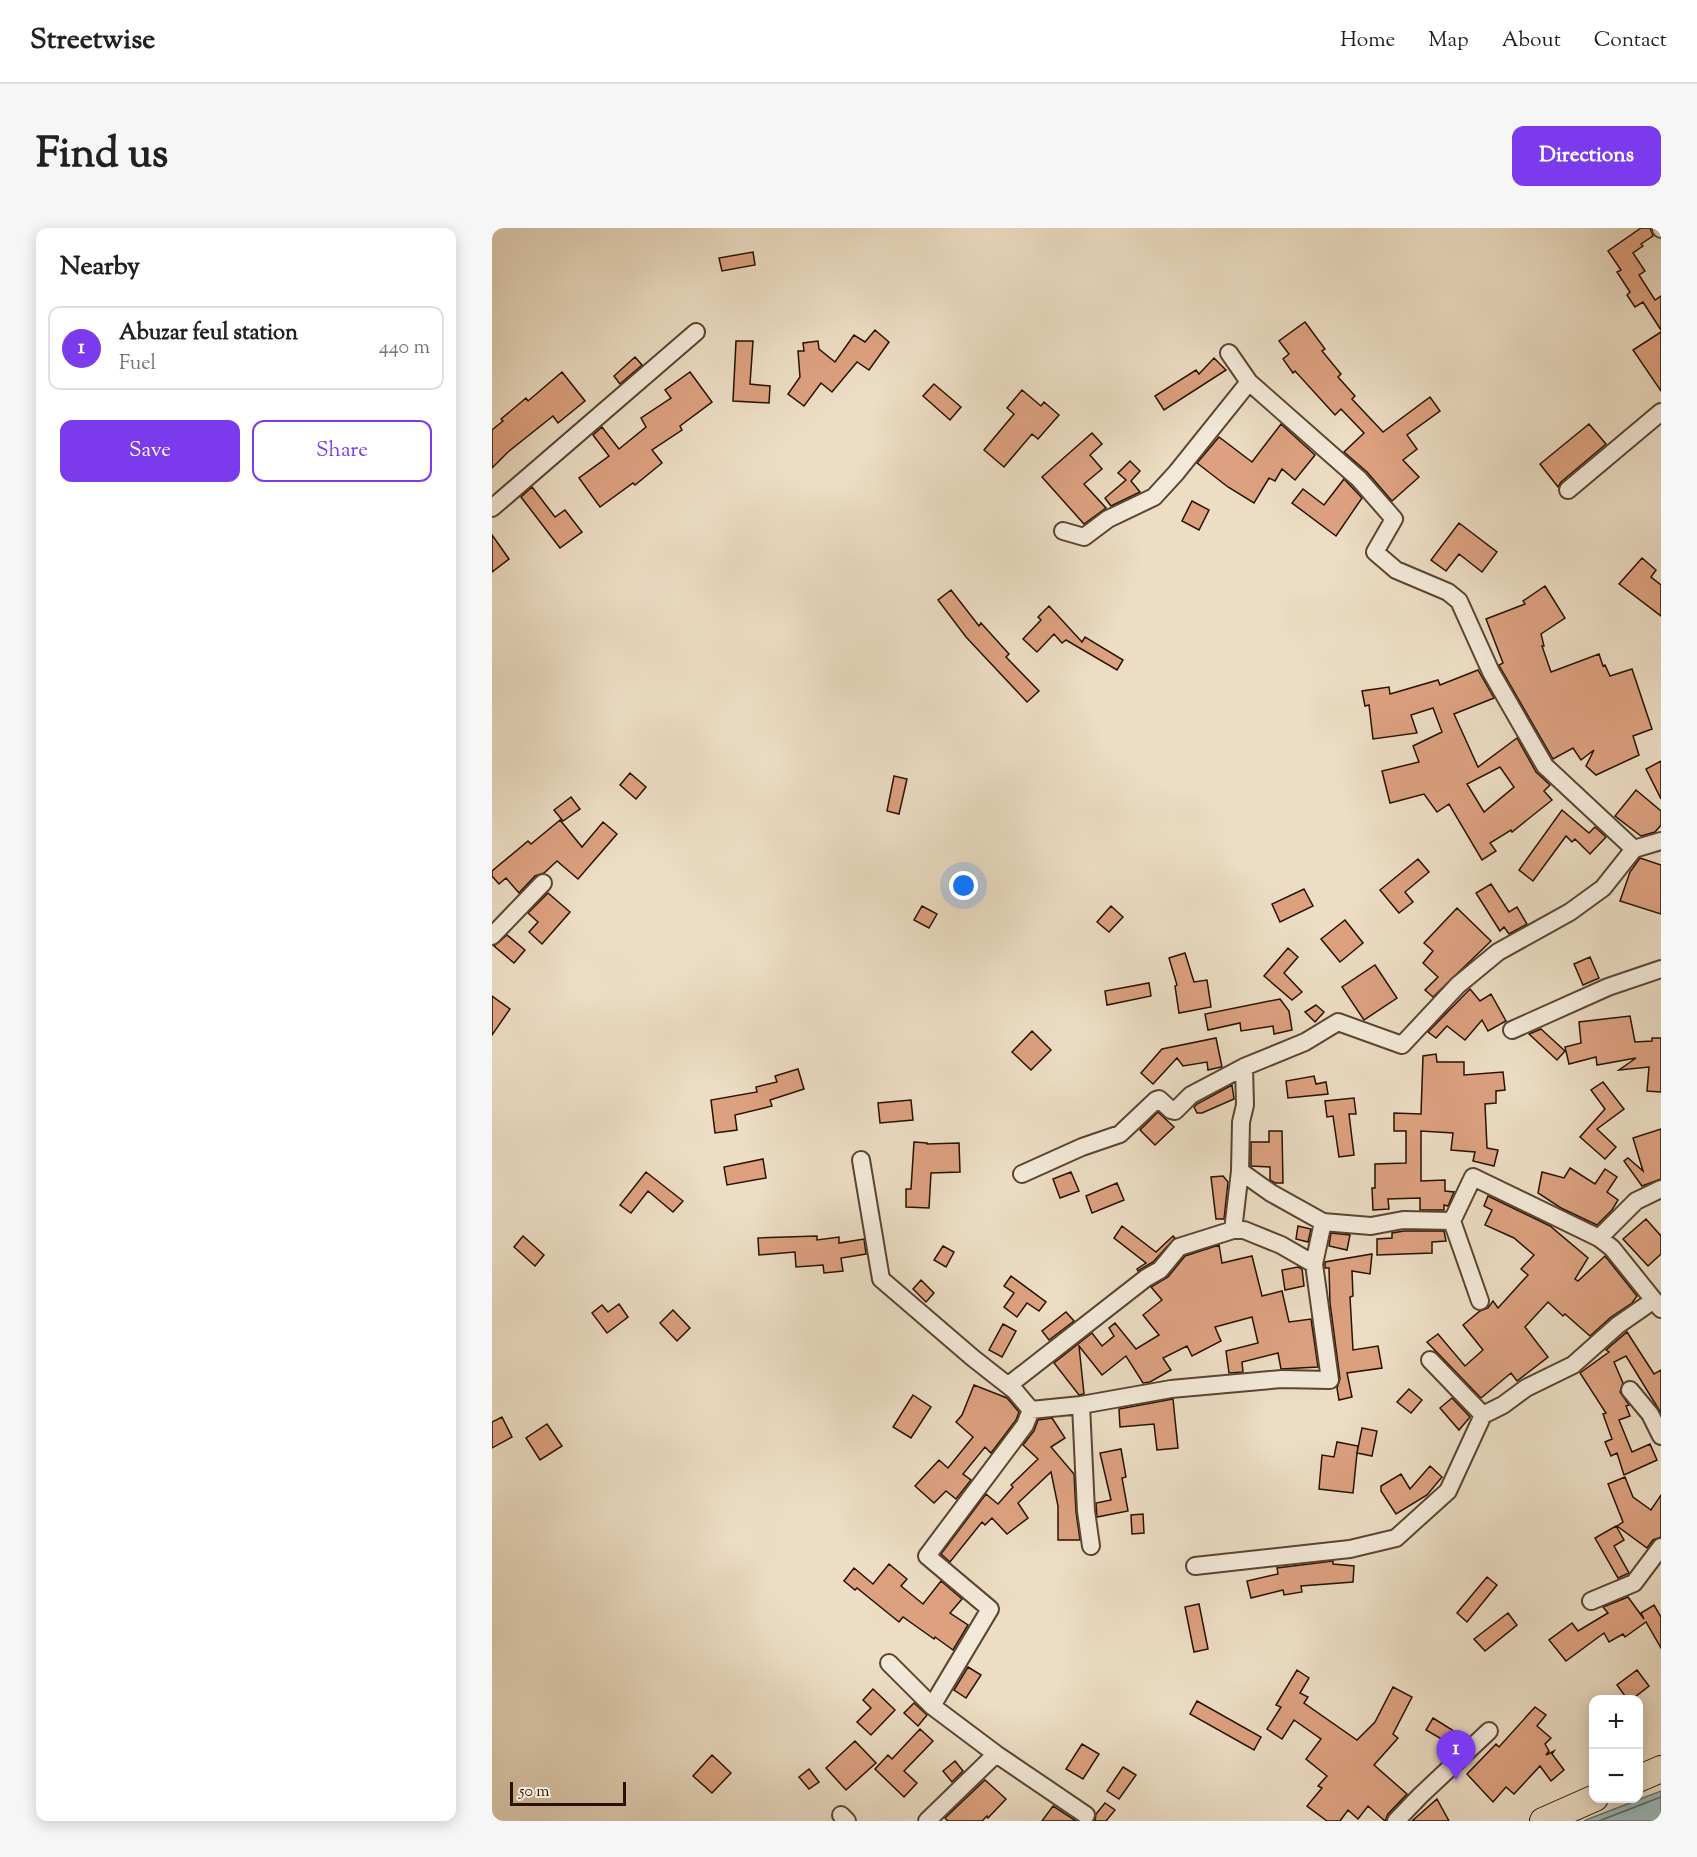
<!DOCTYPE html>
<html lang="en">
<head>
<meta charset="utf-8">
<style>
  body { margin:0; font-family:"Sorts Mill Goudy",serif; background:#f6f6f6; color:#202124 }
  .controls { position:absolute; right:18px; bottom:18px; display:grid; overflow:hidden; border-radius:12px; box-shadow:0 3px 15px #0003 }
  .controls button { width:54px; height:54px; display:grid; place-items:center; padding:0; border:0; border-bottom:2px solid #e0e0e0; background:#fff; color:#202124; font:30px sans-serif }
  .scale { position:absolute; left:18px; bottom:15px; width:116px; box-sizing:border-box; padding-left:6px; border:3px solid #281200; border-top:0; font-size:16px; line-height:21px; white-space:nowrap; color:#281200; -webkit-text-stroke:4px #f3e9d9; paint-order:stroke }
  .you { position:absolute; left:472px; top:658px; width:21px; height:21px; margin:-15px; border:4px solid #fff; border-radius:50%; background:#1a73e8; box-shadow:0 0 0 9px #1a73e833 }
  .badge { display:grid; place-items:center; width:39px; height:39px; border-radius:50%; background:#7c3aed; color:#fff; font-size:20px; font-weight:700 }
  .pin { position:absolute; translate:-50% -50px; filter:drop-shadow(0 2px 3px #0008) }
  .pin::after { content:''; position:absolute; top:32px; width:21px; height:18px; background:inherit; clip-path:polygon(0 0,100% 0,50% 100%) }
  .list { margin:0; padding:0; list-style:none }
  h2 { display:flex; justify-content:space-between; align-items:center; height:78px; margin:0; padding:0 24px; font-size:26px }
  h2 small { font-size:20px; font-weight:400; color:#757577 }
  .list li { display:grid; grid-template-columns:39px 1fr auto; gap:18px; align-items:center; box-sizing:border-box; height:84px; margin:0 12px 12px; padding:0 12px; border:2px solid #e0e0e0; border-radius:12px }
  .list b { display:block; font-size:22px; white-space:nowrap }
  .list p { margin:0; font-size:20px; white-space:nowrap; color:#757577 }
  .list em { font-size:20px; font-style:normal; color:#757577 }
  .actions { display:flex; gap:12px; padding:18px 24px }
  .actions a { flex:1; padding:14px 0; border:2px solid #7c3aed; border-radius:12px; text-align:center; font-size:21px; color:#7c3aed }
  .actions .main { background:#7c3aed; color:#fff }
  .map { position:relative; flex:none; width:1169px; height:1593px; overflow:hidden; border-radius:12px }
  header { display:flex; align-items:center; gap:36px; box-sizing:border-box; height:84px; padding:0 30px; background:#fff; border-bottom:2px solid #e0e0e0 }
  header strong { font-size:28px }
  nav { display:flex; gap:33px; margin-inline-start:auto; font-size:21px }
  .intro { display:flex; align-items:center; justify-content:space-between; box-sizing:border-box; height:144px; padding:0 36px }
  h1 { margin:0; font-size:42px }
  .button { padding:15px 27px; border-radius:12px; background:#7c3aed; color:#fff; font-size:21px; font-weight:700 }
  main { display:flex; gap:36px; padding:0 36px }
  aside { flex:1; background:#fff; border-radius:12px; box-shadow:0 3px 15px #0003 }
  .map>svg:first-child { display:block }
</style>
</head>
<body>
<header>
<strong>Streetwise</strong>
<nav><a>Home</a><a>Map</a><a>About</a><a>Contact</a></nav>
</header>
<div class="intro"><h1>Find us</h1><a class="button">Directions</a></div>
<main>
<aside>
<h2>Nearby<small></small></h2>
<ul class="list">
<li><span class="badge">1</span><div><b>Abuzar feul station</b><p>Fuel</p></div><em>440 m</em></li>
</ul>
<div class="actions"><a class="main">Save</a><a>Share</a></div>
</aside>
<div class="map">
<svg width="1169" height="1593" viewBox="0 0 1169 1593">
  <rect width="100%" height="100%" fill="#ecddc4"/>
  <filter id="stains"><feTurbulence type="fractalNoise" baseFrequency=".00333" numOctaves="4"/><feColorMatrix values="0 0 0 0 .2 0 0 0 0 .09 0 0 0 0 .02 0 0 0 .5 -.17"/></filter>
  <radialGradient id="worn" r=".72"><stop offset=".6" stop-color="#630" stop-opacity="0"/><stop offset="1" stop-color="#630" stop-opacity=".3"/></radialGradient>
  <path fill="#9bbabc" stroke="#6d7771" stroke-width="1.5" d="M1169 1563V1593H1092L1099 1590Z"/>
  <g fill="none" stroke-linecap="round" stroke-linejoin="round">
    <path stroke="#62665e" stroke-width="1.5" d="M1107 1593 1169 1569"/>
  </g>
  <path fill="#dda180" stroke="#281200" stroke-width="1.5" fill-rule="evenodd" d="M1149 0H1158L1161 8 1149 16 1151 18 1141 25 1153 43 1147 47 1163 72 1169 68V102L1151 74 1143 79 1135 67 1138 64 1125 44 1129 42 1116 23Z
    M261 24 263 37 230 43 227 30Z
    M813 94 833 121 830 123 849 146 846 149 863 168 860 171 891 204 938 169 948 183 915 207 925 221 911 232 927 249 900 273 875 244 852 224 872 205 849 181 843 187 803 143 801 145 791 131 797 126 787 113Z
    M383 102 397 114 377 142 365 134 340 164 329 155 312 178 296 166 308 149 306 123H312L311 115 326 113 327 121 343 134 362 107 373 114Z
    M1169 104V163L1141 122Z
    M244 113H261L258 156 278 158 277 175 241 173Z
    M143 129 150 137 128 156 122 148Z
    M722 130 734 142 672 182 663 168 704 142 707 146Z
    M70 144 93 173 66 195 61 188 16 224 0 240V202L11 193 9 191 34 170 36 173Z
    M198 144 220 174 188 198 190 202 160 222 170 235 143 257 141 255 108 279 87 250 117 228 101 207 110 199 127 221 154 199 149 190 179 170 173 162Z
    M442 156 469 179 458 192 431 168Z
    M530 162 549 178 552 174 567 187 546 211 540 206 512 239 492 222 522 186 515 180Z
    M789 196 823 227 803 252 790 241 783 253 777 250 762 275 736 259 705 235 727 209 760 234Z
    M1097 196 1114 216 1069 254 1066 259 1048 236Z
    M600 205 610 216 598 227 610 241 592 256 614 280 592 296 550 249Z
    M638 233 648 243 639 253 648 264 619 278 613 270 634 252 626 245Z
    M852 251 870 270 844 308 800 275 811 261 832 277Z
    M40 259 63 289 73 282 90 304 68 320 29 269Z
    M700 273 717 282 707 302 690 293Z
    M967 295 1005 324 990 344 967 326 954 343 939 332Z
    M0 307 17 331 0 344Z
    M1150 330 1164 342 1159 349 1169 357V388L1127 356Z
    M1053 358 1073 390 1049 406 1052 418H1050L1059 444 1107 426 1111 438 1113 437 1118 448 1140 441 1160 501 1141 508 1147 527 1104 547 1094 538 1102 522 1089 532 1081 520 1061 531 1008 439 1007 437 1011 435 994 391 1033 376 1031 373Z
    M459 362 487 398 489 395 517 426 514 429 547 463 535 474 474 409 446 372Z
    M557 378 590 414 593 409 631 432 625 442 574 412 570 415 562 406 545 424 531 411 549 392 546 389Z
    M986 442 1002 470 962 486 986 539 1025 510 1044 544 1058 557 1052 563 1060 572 1020 604 1019 602 998 615 1004 623 990 632 957 576 945 584 932 566 898 575 890 543 927 534 921 518 950 504 941 480 919 487 925 505 881 511 877 477 873 478 870 463 897 459 898 466 946 452 948 457ZM1008 539 1022 559 992 584 975 556Z
    M1169 533V571L1154 541Z
    M138 545 154 559 144 571 128 557Z
    M402 548 415 551 407 586 395 583Z
    M1144 562 1169 583V597L1163 604 1149 608 1123 588Z
    M79 569 88 581 71 593 62 582Z
    M1070 582 1097 605 1103 599 1114 609 1098 626 1083 611 1080 614 1074 608 1041 653 1027 642Z
    M68 592 90 619 111 594 125 606 86 651 65 633 52 645 43 648 27 665 14 650 7 656 0 648V643L36 613 39 616Z
    M1148 630 1169 637V686L1128 673 1138 644Z
    M926 631 937 644 913 664 921 674 907 685 888 662Z
    M999 656 1017 684 1025 679 1035 696 1017 706 1012 699 1008 703 984 665Z
    M812 661 821 678 788 694 780 676Z
    M56 665 78 684 50 716 37 704 46 694 36 685Z
    M430 678 445 686 437 700 422 692Z
    M619 678 631 689 617 704 605 694Z
    M965 680 999 713 941 769 933 762 946 749 931 735 941 723 932 715Z
    M853 692 871 715 848 734 829 711Z
    M15 707 33 722 22 735 2 718Z
    M796 720 806 729 792 745 810 764 800 772 772 748Z
    M693 725 702 754 715 752 719 779 687 785 683 758 685 757 677 730Z
    M1098 729 1107 750 1091 757 1082 736Z
    M883 737 905 770 872 792 850 759Z
    M657 755 659 768 615 777 613 763Z
    M978 761 988 773 999 766 1014 793 996 803 990 792 973 812 955 798 944 810 936 804Z
    M0 768 18 781 0 807Z
    M788 771 797 783 800 802 782 806 781 798 749 803 748 795 716 802 713 786Z
    M824 777 832 784 823 794 813 784Z
    M1138 788 1143 814 1160 813V810H1169V864L1155 863 1157 839 1127 842 1144 830 1105 837 1104 829 1077 836 1073 819 1089 815 1087 794Z
    M1049 801 1073 823 1065 832 1037 806Z
    M540 803 559 822 539 842 520 824Z
    M724 810 730 839H729L716 842 715 834 691 838 685 830 661 856 649 845 670 821Z
    M944 826 945 834H972V847L1011 844 1013 862 1004 863V875L993 876 995 920 1006 922 1002 938 981 933 983 924 959 922 961 905 929 903V953L953 952V963L962 964 956 978 952 977V982H928V970L896 971 897 981 881 982 880 960H883V936L914 935V903H902V885L929 886 931 828Z
    M306 841 312 861 278 872 280 878 243 887 245 902 223 905 219 872 265 864 264 859 285 854 283 848Z
    M822 848 824 856 834 854 836 866 796 870 794 853Z
    M1111 854 1132 881 1105 901 1124 919 1113 931 1088 909 1113 881 1099 862Z
    M740 857 742 871 710 885H705L702 879 705 876Z
    M862 870 864 886H857L862 927 847 929 841 888 835 889 833 873Z
    M419 872 421 892 388 895 386 875Z
    M666 884 682 899 663 917 648 902Z
    M1169 901V951L1150 958 1132 933 1136 930 1151 943 1141 910Z
    M777 903H790L791 955H783L778 952V939L759 938V914H777Z
    M422 914 435 915V916L467 915 468 944 439 945 437 980 414 979V961H419Z
    M271 931 274 950 235 957 232 939Z
    M1078 940 1103 956 1113 941 1125 949 1115 964 1126 972 1120 982 1105 997 1069 980 1046 965 1050 944 1072 950Z
    M154 944 191 973 181 984 156 963 139 985 128 977Z
    M579 944 587 963 568 970 561 951Z
    M731 948 736 954 732 991H724L719 949Z
    M625 955 632 972 600 985 594 968Z
    M996 968 1058 998 1096 1030 1083 1051 1086 1053 1113 1028 1145 1068 1140 1075 1119 1089 1098 1108 1073 1086 1071 1088 1056 1074 1033 1099 1056 1129 1025 1153 1019 1145 989 1170 935 1114 946 1106 973 1138 991 1122 971 1097 988 1083 996 1080 1001 1073 1006 1080 1036 1047 1029 1041 1042 1027 1022 1010 993 997 1000 982 992 978Z
    M1154 991 1169 1008V1026L1156 1038 1131 1011Z
    M630 998 664 1024 681 1008 683 1010 661 1034 646 1043 645 1041 654 1035 622 1010Z
    M806 998 819 1001 816 1014 804 1011Z
    M912 1003H952L954 1013 940 1014V1025L885 1027V1011L900 1010V1005Z
    M839 1005 858 1007 855 1022 837 1018Z
    M31 1008 52 1027 43 1038 22 1019Z
    M325 1008V1012L347 1009V1015L372 1011 374 1026 349 1030 351 1043 332 1045 331 1037 304 1039 303 1024 267 1027 266 1010Z
    M727 1017 730 1035 760 1028 770 1068 790 1063 797 1094 819 1091 826 1139 789 1141 786 1125 750 1134 751 1144 737 1145 734 1123 766 1115 760 1089 723 1099 729 1113 700 1128 695 1118 671 1130 679 1142 658 1154 651 1155 634 1128 610 1147 587 1118 592 1166 587 1167 562 1135 600 1105 610 1118 622 1108 617 1100 623 1095 644 1121 667 1107 651 1087 670 1072 659 1059 676 1049 693 1028Z
    M451 1018 462 1024 454 1039 442 1032Z
    M880 1026 878 1046 860 1043 861 1068 858 1069 861 1122 886 1118 890 1140 855 1145 860 1169 847 1172 845 1160 848 1151 838 1075 837 1040H833V1034Z
    M806 1039 810 1041 812 1058 793 1062 790 1042Z
    M519 1048 554 1074 547 1083 535 1075 525 1089 512 1079 522 1065 512 1058Z
    M429 1052 442 1065 434 1074 421 1061Z
    M127 1076 136 1089 115 1105 100 1085 110 1077 116 1084Z
    M181 1082 198 1100 185 1113 168 1095Z
    M574 1084 582 1093 557 1112 550 1103Z
    M511 1096 524 1103 510 1129 497 1122Z
    M1135 1104 1162 1146 1169 1142V1185L1134 1128 1122 1134 1131 1155 1128 1164 1137 1177 1134 1178 1138 1188 1127 1192 1140 1224 1158 1216 1165 1232 1132 1247 1125 1225 1119 1228 1113 1214 1120 1211 1111 1186 1114 1185 1088 1145 1117 1124 1114 1122Z
    M482 1157 515 1170 527 1184 524 1192 499 1225 493 1219 471 1246 479 1252 464 1271 454 1263 442 1275 423 1258 447 1232 456 1240 481 1209 464 1194 470 1187Z
    M917 1161 930 1172 919 1185 905 1174Z
    M421 1167 439 1179 419 1210 401 1199Z
    M960 1170 978 1189 967 1202 948 1180Z
    M681 1171 686 1220 665 1222 662 1196 628 1199 627 1181Z
    M10 1189 20 1209 0 1220V1194Z
    M560 1190 573 1210 559 1219 582 1246 584 1284 588 1312H566V1278L559 1244 526 1275 536 1290 515 1306 500 1290 493 1297 490 1294 458 1334 449 1326 494 1266 506 1276 521 1259 519 1257 546 1231 531 1217 542 1203 546 1192Z
    M55 1196 70 1218 48 1232 34 1210Z
    M870 1200 885 1203 880 1228 865 1225 861 1265 827 1261 830 1227 842 1229 845 1214 866 1218 865 1225Z
    M629 1221 634 1249 630 1250 636 1283 605 1289 604 1275 619 1272 608 1225Z
    M938 1238 950 1249 935 1267 904 1286 889 1263V1258L909 1246 918 1261Z
    M1133 1249 1141 1269 1159 1282 1169 1267V1309L1161 1312 1155 1320 1125 1298 1131 1294 1116 1256Z
    M651 1286 652 1305 640 1306 639 1287Z
    M1124 1298 1132 1312 1122 1318 1137 1345 1126 1350 1103 1310Z
    M841 1333V1336L862 1338 861 1354 809 1358 810 1364 792 1367 791 1362 759 1370 755 1353 786 1346 785 1340Z
    M397 1336 415 1351 409 1358 431 1376 449 1353 470 1371 458 1385 476 1397 461 1422 443 1409 442 1411 411 1389 407 1394 365 1360 363 1362 352 1353 362 1340 381 1356Z
    M995 1349 1005 1357 975 1394 965 1385Z
    M1136 1369 1152 1391 1149 1385 1162 1377 1169 1389V1420L1154 1394 1133 1409 1131 1406 1117 1414 1112 1405 1074 1433 1057 1412 1080 1395 1086 1403 1116 1385 1111 1379Z
    M707 1376 716 1421 702 1424 693 1379Z
    M1016 1385 1025 1397 993 1423 982 1411Z
    M476 1439 489 1447 474 1470 462 1462Z
    M805 1442 817 1450 808 1465 816 1469 812 1475 865 1512 883 1494 901 1459 920 1469 901 1506 906 1510 882 1537 915 1566 896 1586 893 1593 876 1578 866 1591 856 1582 848 1593H835L815 1578 830 1560 826 1558 835 1548 814 1531 829 1511 802 1492 790 1511 775 1501 789 1479 784 1477Z
    M1145 1442 1157 1458 1139 1472H1136L1125 1457Z
    M381 1461 403 1482 379 1507 365 1494 379 1480 371 1472Z
    M705 1473 769 1509 762 1522 698 1486Z
    M422 1475 435 1487 426 1498 412 1485Z
    M1043 1479 1054 1487 1045 1498 1059 1510 1053 1516 1057 1523 1054 1527 1062 1523 1060 1526 1072 1542 1059 1553 1048 1538 1022 1566 1014 1559 1001 1574 975 1546 1004 1516 1007 1519Z
    M941 1490 965 1505 958 1516 934 1502Z
    M428 1501 441 1513 412 1543 425 1555 412 1569 383 1541 396 1527 400 1531Z
    M363 1513 384 1535 354 1562 334 1540Z
    M590 1516 607 1526 591 1551 574 1541Z
    M220 1527 239 1545 220 1565 201 1548Z
    M463 1533 471 1543 460 1554 451 1543Z
    M631 1539 644 1547 627 1571 615 1563Z
    M317 1541 327 1554 317 1561 307 1549Z
    M493 1552 514 1571 496 1590 495 1588 490 1593H456L453 1590Z
    M945 1571 957 1593H920Z
    M613 1575 623 1582 614 1593H603L604 1586Z
    M561 1578 584 1593H550Z"/>
  <g fill="none" stroke-linecap="round" stroke-linejoin="round">
    <g stroke="#594531" stroke-width="20">
      <path id="minor" d="M1169 0V1
        M737 125 757 154 867 251 902 291 883 324 904 342 956 364 967 373 999 444 1053 538 1142 621
        M1076 262 1169 184
        M0 280 204 104
        M571 303 592 309 616 291 662 269 684 245 757 154
        M0 708 51 655
        M1020 802 1116 759 1169 741
        M369 932 389 1051 481 1130 523 1163 539 1182 533 1197 435 1328 498 1381 440 1478
        M748 943 779 965 831 994
        M530 946 590 919 628 906 664 872 667 871 679 882 683 883 699 867 752 839
        M960 993 988 1073
        M741 1002 748 943 749 894 753 877 752 839 813 814 846 794 910 817 966 757 1006 724 1078 684 1111 660 1142 621 1169 613
        M1107 1010 1144 973 1169 961
        M938 1132 991 1187
        M1138 1162 1158 1186 1169 1208
        M523 1163 518 1156 654 1050 668 1042 687 1019 741 1002H752L789 1017 822 1036
        M589 1177 594 1283 599 1318
        M539 1182 589 1177 679 1161 790 1151 838 1152 822 1036 831 994 879 998 911 992 960 993 981 949 1107 1010 1120 1020 1169 1081
        M703 1338 858 1321 904 1310 956 1263 991 1187 1011 1177 1034 1160 1081 1137 1126 1097 1162 1072
        M1099 1373 1142 1355 1169 1319
        M397 1435 440 1478 504 1526 435 1593
        M504 1526 594 1587
        M349 1587 355 1593
        M904 1593 928 1568 997 1503"/>
    </g>
    <g stroke="#281200" stroke-width="28">
      <path id="primary" d="M1146 1551 1169 1541
        M1051 1593 1103 1570"/>
    </g>
    <use href="#minor" stroke="#f3e9d9" stroke-width="16"/>
    <use href="#primary" stroke="#ecddc4" stroke-width="26"/>
  </g>
  <rect width="100%" height="100%" filter="url(#stains)"/>
  <rect width="100%" height="100%" fill="url(#worn)"/>
</svg>
<div class="controls">
<button>+</button>
<button>−</button>
</div>
<div class="scale">50 m</div>
<div class="you"></div>
<div class="pin badge" style="left:964px;top:1552px">1</div>
</div>
</main>
</body>
</html>
